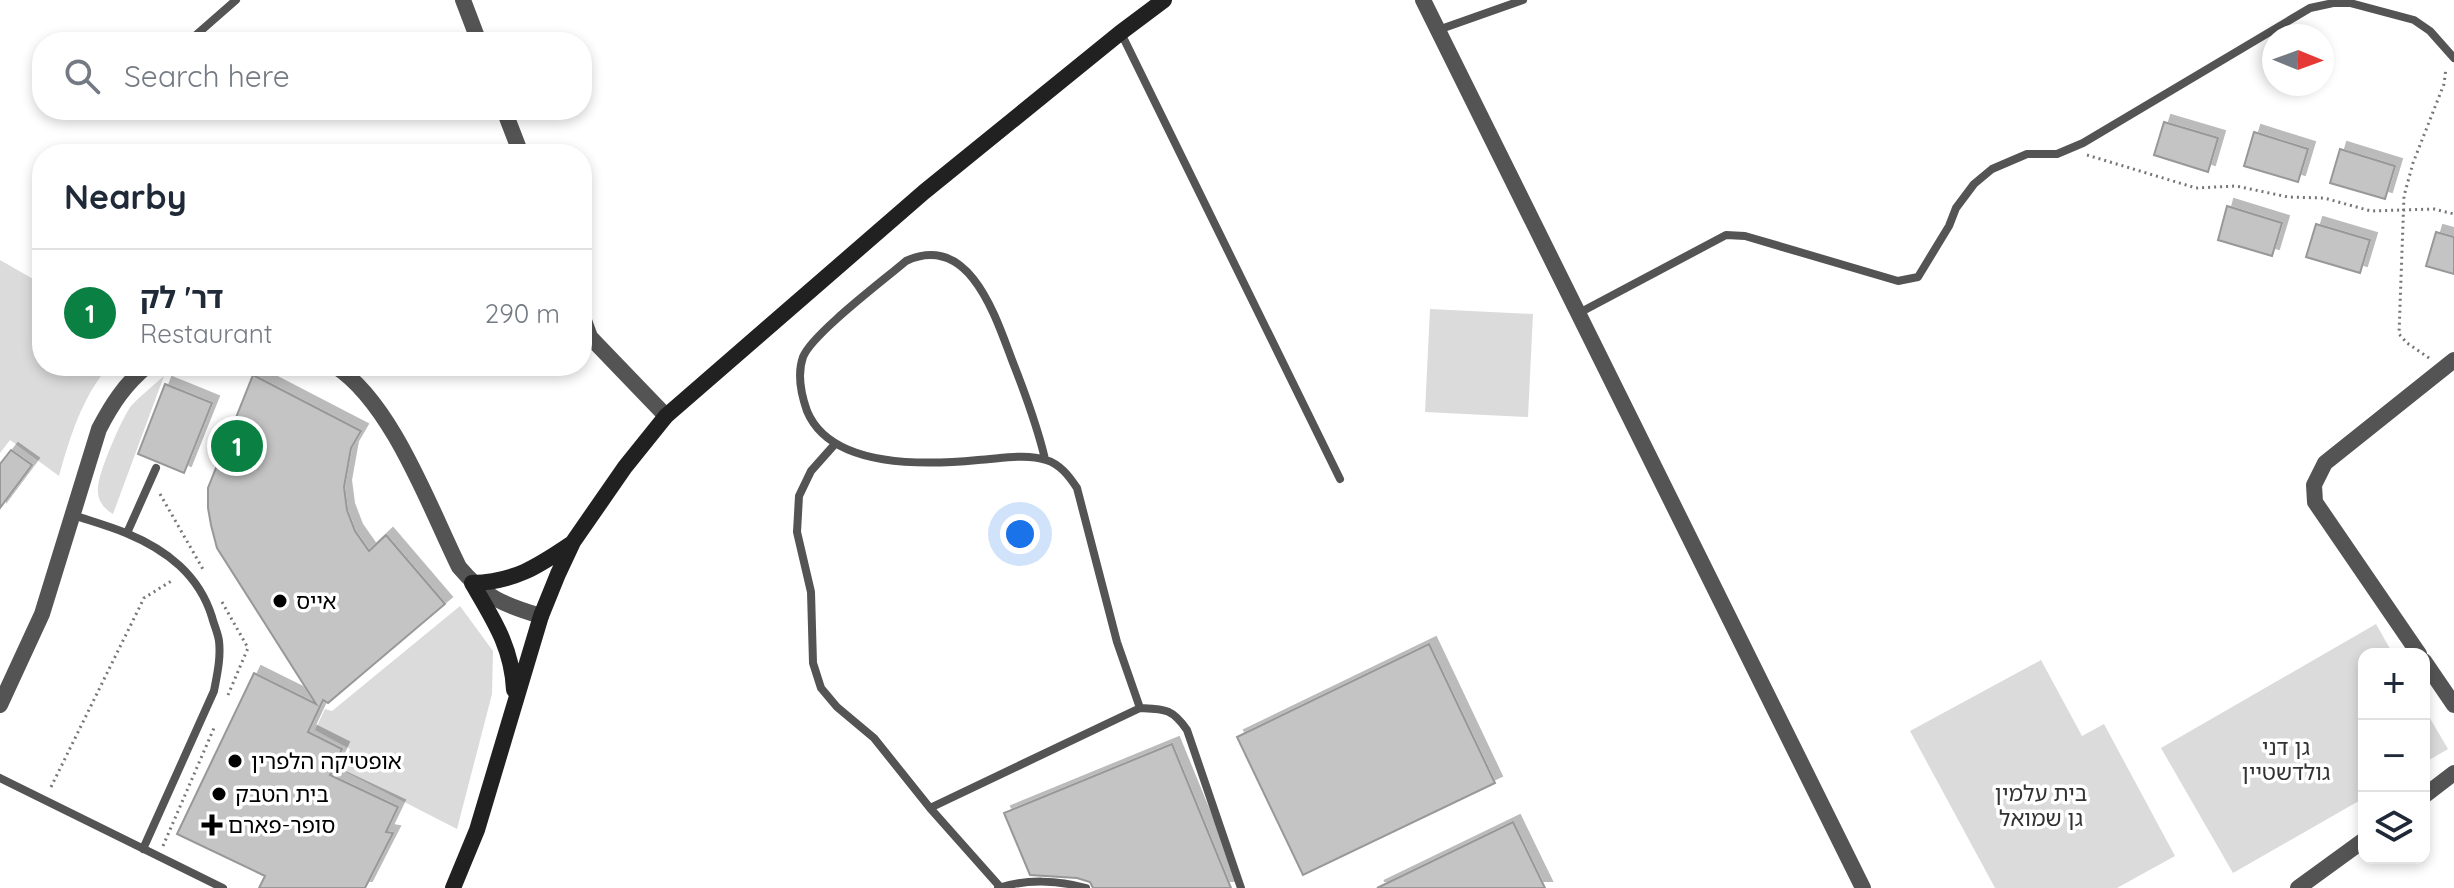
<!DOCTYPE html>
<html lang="en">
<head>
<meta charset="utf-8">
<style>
  body { margin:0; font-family:Quicksand,"Noto Sans Hebrew",sans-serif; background:#f2f2f3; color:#1f2937 }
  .controls { position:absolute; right:24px; bottom:24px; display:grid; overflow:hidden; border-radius:16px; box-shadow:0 4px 12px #0003 }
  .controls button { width:72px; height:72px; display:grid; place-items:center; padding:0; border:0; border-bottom:2px solid #e0e1e3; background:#fff; color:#1f2937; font:40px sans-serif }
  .compass { position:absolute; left:2262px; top:24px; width:72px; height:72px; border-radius:50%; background:#fff; box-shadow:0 4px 12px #0003; rotate:91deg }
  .you { position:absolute; left:1020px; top:534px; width:28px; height:28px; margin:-20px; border:6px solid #fff; border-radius:50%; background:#1a73e8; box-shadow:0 0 0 12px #1a73e833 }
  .badge { display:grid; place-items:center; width:52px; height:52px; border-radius:50%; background:#0b8043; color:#fff; font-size:26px; font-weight:700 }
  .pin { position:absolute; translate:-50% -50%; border:4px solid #fff; box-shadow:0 2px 8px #0006 }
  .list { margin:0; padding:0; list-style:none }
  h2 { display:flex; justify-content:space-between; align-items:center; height:104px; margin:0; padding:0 32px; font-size:34px }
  h2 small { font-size:26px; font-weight:400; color:#747a83 }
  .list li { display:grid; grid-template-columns:52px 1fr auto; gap:24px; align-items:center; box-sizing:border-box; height:128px; padding:0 32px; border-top:2px solid #e0e1e3 }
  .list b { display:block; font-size:30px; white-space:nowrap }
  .list p { margin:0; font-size:26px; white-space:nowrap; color:#747a83 }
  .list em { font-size:26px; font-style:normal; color:#747a83 }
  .icon { flex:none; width:44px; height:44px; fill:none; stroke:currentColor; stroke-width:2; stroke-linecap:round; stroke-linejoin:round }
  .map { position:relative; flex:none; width:2454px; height:888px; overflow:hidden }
  .search { position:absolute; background:#fff; box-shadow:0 4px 12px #0003; left:32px; top:32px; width:560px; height:88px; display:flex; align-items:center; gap:20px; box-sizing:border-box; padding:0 28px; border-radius:32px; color:#747a83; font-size:30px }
  .panel { position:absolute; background:#fff; box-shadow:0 4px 12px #0003; left:32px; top:144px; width:560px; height:232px; border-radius:32px }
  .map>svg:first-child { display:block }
</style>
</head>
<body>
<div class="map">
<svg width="2454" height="888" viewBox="0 0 2454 888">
  <defs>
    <filter id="shadow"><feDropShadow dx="7" dy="-7" stdDeviation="0" flood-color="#0004"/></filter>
  </defs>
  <rect width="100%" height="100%" fill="#fff"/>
  <path fill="#dbdbdb" d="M0 260 42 284V366H109C82 397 70 437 59 476L10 440 0 453Z
    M1430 309 1533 314 1528 417 1425 412Z
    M164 376 113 514C103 508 97 500 98 488 98 473 122 418 131 406 141 395 153 386 164 376Z
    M460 606 493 651 492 694 457 829 342 770 350 749 315 730 325 709 332 711Z
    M2376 624 2393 654H2364V798L2233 873 2161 748Z
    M2041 660 2082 736 2104 724 2175 856 2117 888H1995L1910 731Z
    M2424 708 2448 749 2424 763Z"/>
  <path fill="#c4c4c4" stroke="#989898" stroke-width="2" filter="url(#shadow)" d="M2164 122 2218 138 2208 172 2154 155Z
    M2254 132 2308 149 2298 182 2244 166Z
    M2340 149 2395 166 2385 199 2330 183Z
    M2227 206 2282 223 2272 256 2218 240Z
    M2316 224 2370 240 2360 273 2306 257Z
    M2436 232 2454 237V274L2426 266Z
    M253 375 361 431 351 448 344 487 347 510 355 531 369 551 386 535 445 604 328 703 323 700 308 732 342 749 330 775 398 807 386 832 393 833 365 888H259L265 876 177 834 254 673 316 704 217 548 211 525 208 508V488Z
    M165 384 212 403 184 473 138 454Z
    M11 450 32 465 0 508V464Z
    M1429 644 1495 783 1303 875 1237 737Z
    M1172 744 1231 888H1093L1090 882 1077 878 1030 875 1004 813Z
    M1513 822 1545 888H1377Z"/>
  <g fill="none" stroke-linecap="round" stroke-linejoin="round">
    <path stroke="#767676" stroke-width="3" stroke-dasharray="2 4" stroke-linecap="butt" d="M2087 155 2196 188 2236 186 2288 197 2324 198 2371 211 2434 209 2454 214
      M2429 358 2407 343 2399 334 2404 196 2413 163 2444 84 2446 68
      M160 494 204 571
      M222 602 248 648 228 695
      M51 787 144 598 173 580
      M163 846 214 728"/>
    <path stroke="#545454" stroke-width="8" d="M1438 30 1523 0
      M1121 33 1340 479
      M188 42 236 0
      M109 112 112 110
      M1579 313 1726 235 1745 236 1898 281 1918 277 1949 226 1956 208 1974 184 1992 169 2027 154H2057L2083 143 2310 8 2333 3H2350L2414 20 2430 31 2454 58
      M835 444 811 471 799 496 797 532 811 592 813 663 821 688 837 707 874 738 930 808 1001 888
      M1045 459C1037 425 1025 393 1012 360 995 315 969 232 906 261 884 280 812 334 803 357 797 374 801 394 807 411 831 469 927 465 978 460 999 459 1026 453 1046 460 1060 464 1069 476 1077 488L1117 642 1140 708
      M73 515C91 521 109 526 126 533 167 550 199 575 212 617 214 625 218 633 219 641 221 658 217 675 214 691L143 849
      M127 533 156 468
      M0 778 223 888
      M930 808 1140 708C1164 709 1172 708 1187 730L1241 888
      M998 888C1026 879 1058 880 1086 888"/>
    <path stroke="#545454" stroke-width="16" d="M463 0 479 42
      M1423 0 1863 888
      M504 110 521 154
      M582 315 590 337 666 416
      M335 366C392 403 429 506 459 567 484 597 504 605 541 616
      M2419 654 2315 502 2314 485 2325 463 2454 360
      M2424 661 2454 705
      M0 705 42 614 99 429C112 404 125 384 147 366
      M2424 796 2454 773
      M2298 888 2364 840"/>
    <path stroke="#212121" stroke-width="16" d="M514 690C512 647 493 619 472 583 514 582 537 567 571 544
      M453 888 477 830 541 616 558 574 573 542 625 467 666 416 924 192 1120 33 1164 0"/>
  </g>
  <g fill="#000" stroke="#fff" stroke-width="3">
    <circle cx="280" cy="601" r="8"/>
    <circle cx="235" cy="761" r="8"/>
    <circle cx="219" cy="794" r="8"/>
    <path d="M208 813h8v8h8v8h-8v8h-8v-8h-8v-8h8z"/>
  </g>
  <g text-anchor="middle" stroke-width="7" stroke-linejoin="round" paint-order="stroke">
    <g font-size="22" fill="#000" stroke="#fff" text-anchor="start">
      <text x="296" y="609">אייס</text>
      <text x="251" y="769">אופטיקה הלפרין</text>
      <text x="235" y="802">בית הטבק</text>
      <text x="228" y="833">סופר-פארם</text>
    </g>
    <g font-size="22" fill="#323232" stroke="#fff">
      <text x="2286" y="755">גן דני<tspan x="2286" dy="25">גולדשטיין</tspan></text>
      <text x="2041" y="801">בית עלמין<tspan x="2041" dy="25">גן שמואל</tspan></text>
    </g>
  </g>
</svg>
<div class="controls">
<button>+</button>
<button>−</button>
<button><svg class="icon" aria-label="layers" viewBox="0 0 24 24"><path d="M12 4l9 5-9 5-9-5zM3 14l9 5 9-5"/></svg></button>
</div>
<svg class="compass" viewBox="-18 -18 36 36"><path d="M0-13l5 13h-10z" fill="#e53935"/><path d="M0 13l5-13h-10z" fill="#747a83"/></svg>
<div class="you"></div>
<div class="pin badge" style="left:237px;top:446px">1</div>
<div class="search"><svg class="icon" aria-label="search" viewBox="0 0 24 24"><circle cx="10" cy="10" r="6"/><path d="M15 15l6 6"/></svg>Search here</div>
<section class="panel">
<h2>Nearby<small></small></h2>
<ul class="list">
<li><span class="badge">1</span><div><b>דר' לק</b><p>Restaurant</p></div><em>290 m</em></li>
</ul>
</section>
</div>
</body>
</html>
